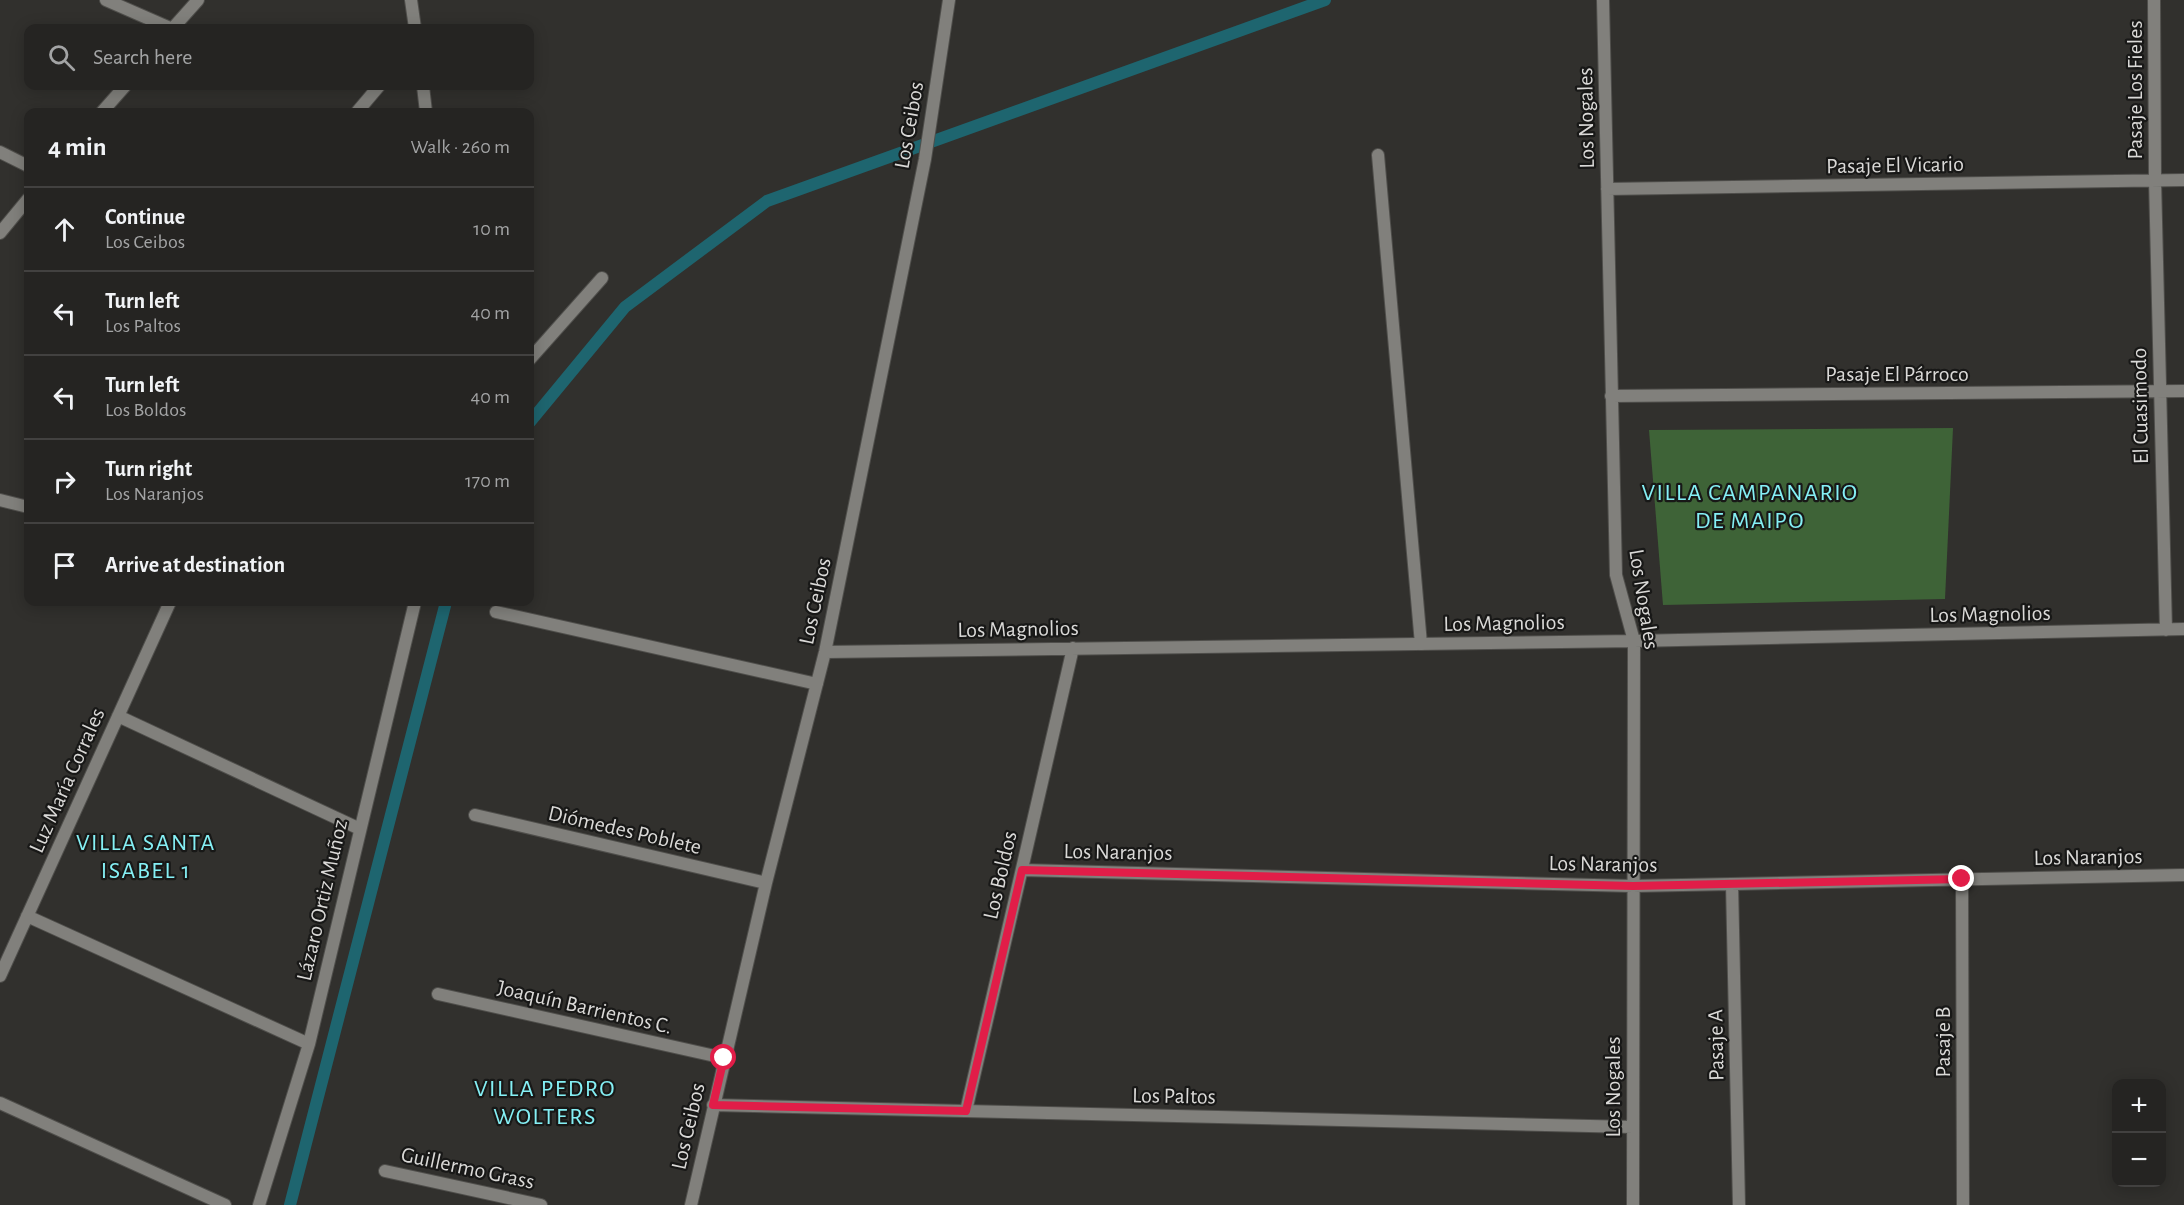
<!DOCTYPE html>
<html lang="en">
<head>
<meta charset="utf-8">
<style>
  body { margin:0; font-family:"Alegreya Sans",sans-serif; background:#31302f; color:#f1f3f6 }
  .controls { position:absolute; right:18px; bottom:18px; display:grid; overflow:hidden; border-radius:12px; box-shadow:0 3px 15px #0003 }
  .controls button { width:54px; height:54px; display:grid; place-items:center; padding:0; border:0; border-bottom:2px solid #424140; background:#252422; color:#f1f3f6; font:30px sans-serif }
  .stop { position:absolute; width:18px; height:18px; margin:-14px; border:4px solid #e11d48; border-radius:50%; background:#fff }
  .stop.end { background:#e11d48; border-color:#fff; box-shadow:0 2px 6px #0008 }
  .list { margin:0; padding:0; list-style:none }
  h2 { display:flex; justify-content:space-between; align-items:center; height:78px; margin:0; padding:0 24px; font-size:26px }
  h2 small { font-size:20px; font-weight:400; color:#a3a4a5 }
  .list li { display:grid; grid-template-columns:39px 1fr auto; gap:18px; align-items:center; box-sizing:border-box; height:84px; padding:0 24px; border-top:2px solid #424140 }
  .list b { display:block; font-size:22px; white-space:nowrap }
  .list p { margin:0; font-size:20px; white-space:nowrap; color:#a3a4a5 }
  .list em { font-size:20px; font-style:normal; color:#a3a4a5 }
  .icon { flex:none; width:33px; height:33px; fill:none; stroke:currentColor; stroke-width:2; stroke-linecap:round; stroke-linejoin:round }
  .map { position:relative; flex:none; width:2184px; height:1205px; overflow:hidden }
  .search { position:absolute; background:#252422; box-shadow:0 3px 15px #0003; left:24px; top:24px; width:510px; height:66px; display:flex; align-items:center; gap:15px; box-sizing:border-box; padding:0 21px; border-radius:12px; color:#a3a4a5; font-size:22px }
  .panel { position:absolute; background:#252422; box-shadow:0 3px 15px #0003; left:24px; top:108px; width:510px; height:498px; border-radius:12px }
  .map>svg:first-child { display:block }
</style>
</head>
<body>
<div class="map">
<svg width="2184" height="1205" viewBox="0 0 2184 1205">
  <rect width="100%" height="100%" fill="#31302d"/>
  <path fill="#3e6337" d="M1953 428 1945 599 1663 605 1649 430Z"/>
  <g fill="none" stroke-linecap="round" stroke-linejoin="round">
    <path stroke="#1e656f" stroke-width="12" d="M530 422 625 307 767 201 1325 0
      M290 1205 446 602"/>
    <g stroke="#4f4e4b" stroke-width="14">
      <path id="service" d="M1378 155 1421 644
        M530 359 602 278"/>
    </g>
    <g stroke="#4f4e4b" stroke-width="14">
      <path id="minor" d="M106 0 170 28
        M411 0 415 28
        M1603 0 1616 575 1634 641 1633 1205
        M2154 0 2155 180 2166 630
        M173 28 198 0
        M423 86 426 112
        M102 112 125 86
        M357 112 379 86
        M0 152 28 166
        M1607 189 2184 180
        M0 233 28 199
        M1611 396 2184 391
        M0 500 28 507
        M496 612 817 684
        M825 652 1634 641 2184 629
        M118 716 360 829
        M475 815 766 883
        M1022 870 1633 886 2184 875
        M1962 879 1963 1205
        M1732 884 1739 1205
        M27 916 309 1044
        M0 976 170 602
        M438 994 724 1058
        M0 1103 225 1205
        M713 1105 1633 1127
        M966 1111 1073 648
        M385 1171 541 1205
        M259 1205 309 1044 415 602
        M691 1205 766 883 825 652 925 159 949 0"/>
    </g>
    <use href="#service" stroke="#81807c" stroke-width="12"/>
    <use href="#minor" stroke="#81807c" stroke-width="12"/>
  </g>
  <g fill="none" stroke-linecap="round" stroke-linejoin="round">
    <path stroke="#e11d48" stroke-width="8" d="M724 1058 713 1105 966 1111 1022 870 1633 886 1962 879"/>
  </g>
  <g text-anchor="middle" stroke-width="4.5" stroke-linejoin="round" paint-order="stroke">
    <g font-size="22" fill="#dad9d7" stroke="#181817">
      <text transform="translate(2134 90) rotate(-90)" y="8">Pasaje Los Fieles</text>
      <text transform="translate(1585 118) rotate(-91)" y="8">Los Nogales</text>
      <text transform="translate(908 125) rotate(-80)" y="8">Los Ceibos</text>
      <text transform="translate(1895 164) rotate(-1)" y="8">Pasaje El Vicario</text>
      <text x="1897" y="381">Pasaje El Párroco</text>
      <text transform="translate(2139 406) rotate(-91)" y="8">El Cuasimodo</text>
      <text transform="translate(1645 599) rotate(81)" y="8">Los Nogales</text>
      <text transform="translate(814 601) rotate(-78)" y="8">Los Ceibos</text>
      <text transform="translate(1990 613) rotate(-1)" y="8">Los Magnolios</text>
      <text transform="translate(1504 622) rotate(-1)" y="8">Los Magnolios</text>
      <text transform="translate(1018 628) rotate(-1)" y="8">Los Magnolios</text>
      <text transform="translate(66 780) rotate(-66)" y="8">Luz María Corrales</text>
      <text transform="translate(625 829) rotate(13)" y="8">Diómedes Poblete</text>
      <text transform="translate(1118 851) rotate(1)" y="8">Los Naranjos</text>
      <text transform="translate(2088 856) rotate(-1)" y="8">Los Naranjos</text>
      <text transform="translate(1603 863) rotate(1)" y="8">Los Naranjos</text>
      <text transform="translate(999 875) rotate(-77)" y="8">Los Boldos</text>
      <text transform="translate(321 900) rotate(-77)" y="8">Lázaro Ortiz Muñoz</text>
      <text transform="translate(585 1006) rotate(13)" y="8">Joaquín Barrientos C.</text>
      <text transform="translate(1942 1042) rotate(-90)" y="8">Pasaje B</text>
      <text transform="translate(1715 1045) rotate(-91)" y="8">Pasaje A</text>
      <text transform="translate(1612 1087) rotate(-90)" y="8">Los Nogales</text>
      <text transform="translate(1174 1095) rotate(1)" y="8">Los Paltos</text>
      <text transform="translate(687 1126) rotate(-77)" y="8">Los Ceibos</text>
      <text transform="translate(468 1167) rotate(12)" y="8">Guillermo Grass</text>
    </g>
    <g font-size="24" letter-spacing="1.5" fill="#85f0f5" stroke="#181817">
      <text x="1750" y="500">VILLA CAMPANARIO<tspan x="1750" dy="28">DE MAIPO</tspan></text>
      <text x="146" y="850">VILLA SANTA<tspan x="146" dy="28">ISABEL 1</tspan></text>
      <text x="545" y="1096">VILLA PEDRO<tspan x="545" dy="28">WOLTERS</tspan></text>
    </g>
  </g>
</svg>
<div class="controls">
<button>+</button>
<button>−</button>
</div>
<div class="stop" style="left:724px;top:1058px"></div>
<div class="stop end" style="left:1962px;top:879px"></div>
<div class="search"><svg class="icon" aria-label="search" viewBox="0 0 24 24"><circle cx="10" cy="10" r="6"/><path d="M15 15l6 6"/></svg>Search here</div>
<section class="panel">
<h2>4 min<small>Walk · 260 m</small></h2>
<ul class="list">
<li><svg class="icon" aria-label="ahead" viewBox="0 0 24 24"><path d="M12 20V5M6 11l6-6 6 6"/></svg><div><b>Continue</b><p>Los Ceibos</p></div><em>10 m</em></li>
<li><svg class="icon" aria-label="left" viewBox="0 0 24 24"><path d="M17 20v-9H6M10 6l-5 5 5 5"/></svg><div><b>Turn left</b><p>Los Paltos</p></div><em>40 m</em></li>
<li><svg class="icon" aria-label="left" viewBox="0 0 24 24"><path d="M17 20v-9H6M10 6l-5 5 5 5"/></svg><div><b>Turn left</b><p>Los Boldos</p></div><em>40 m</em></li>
<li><svg class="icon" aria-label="right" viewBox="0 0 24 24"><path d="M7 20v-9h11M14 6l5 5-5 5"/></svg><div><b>Turn right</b><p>Los Naranjos</p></div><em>170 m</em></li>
<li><svg class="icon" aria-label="arrive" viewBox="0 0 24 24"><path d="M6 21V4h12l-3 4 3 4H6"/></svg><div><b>Arrive at destination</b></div></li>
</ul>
</section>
</div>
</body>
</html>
